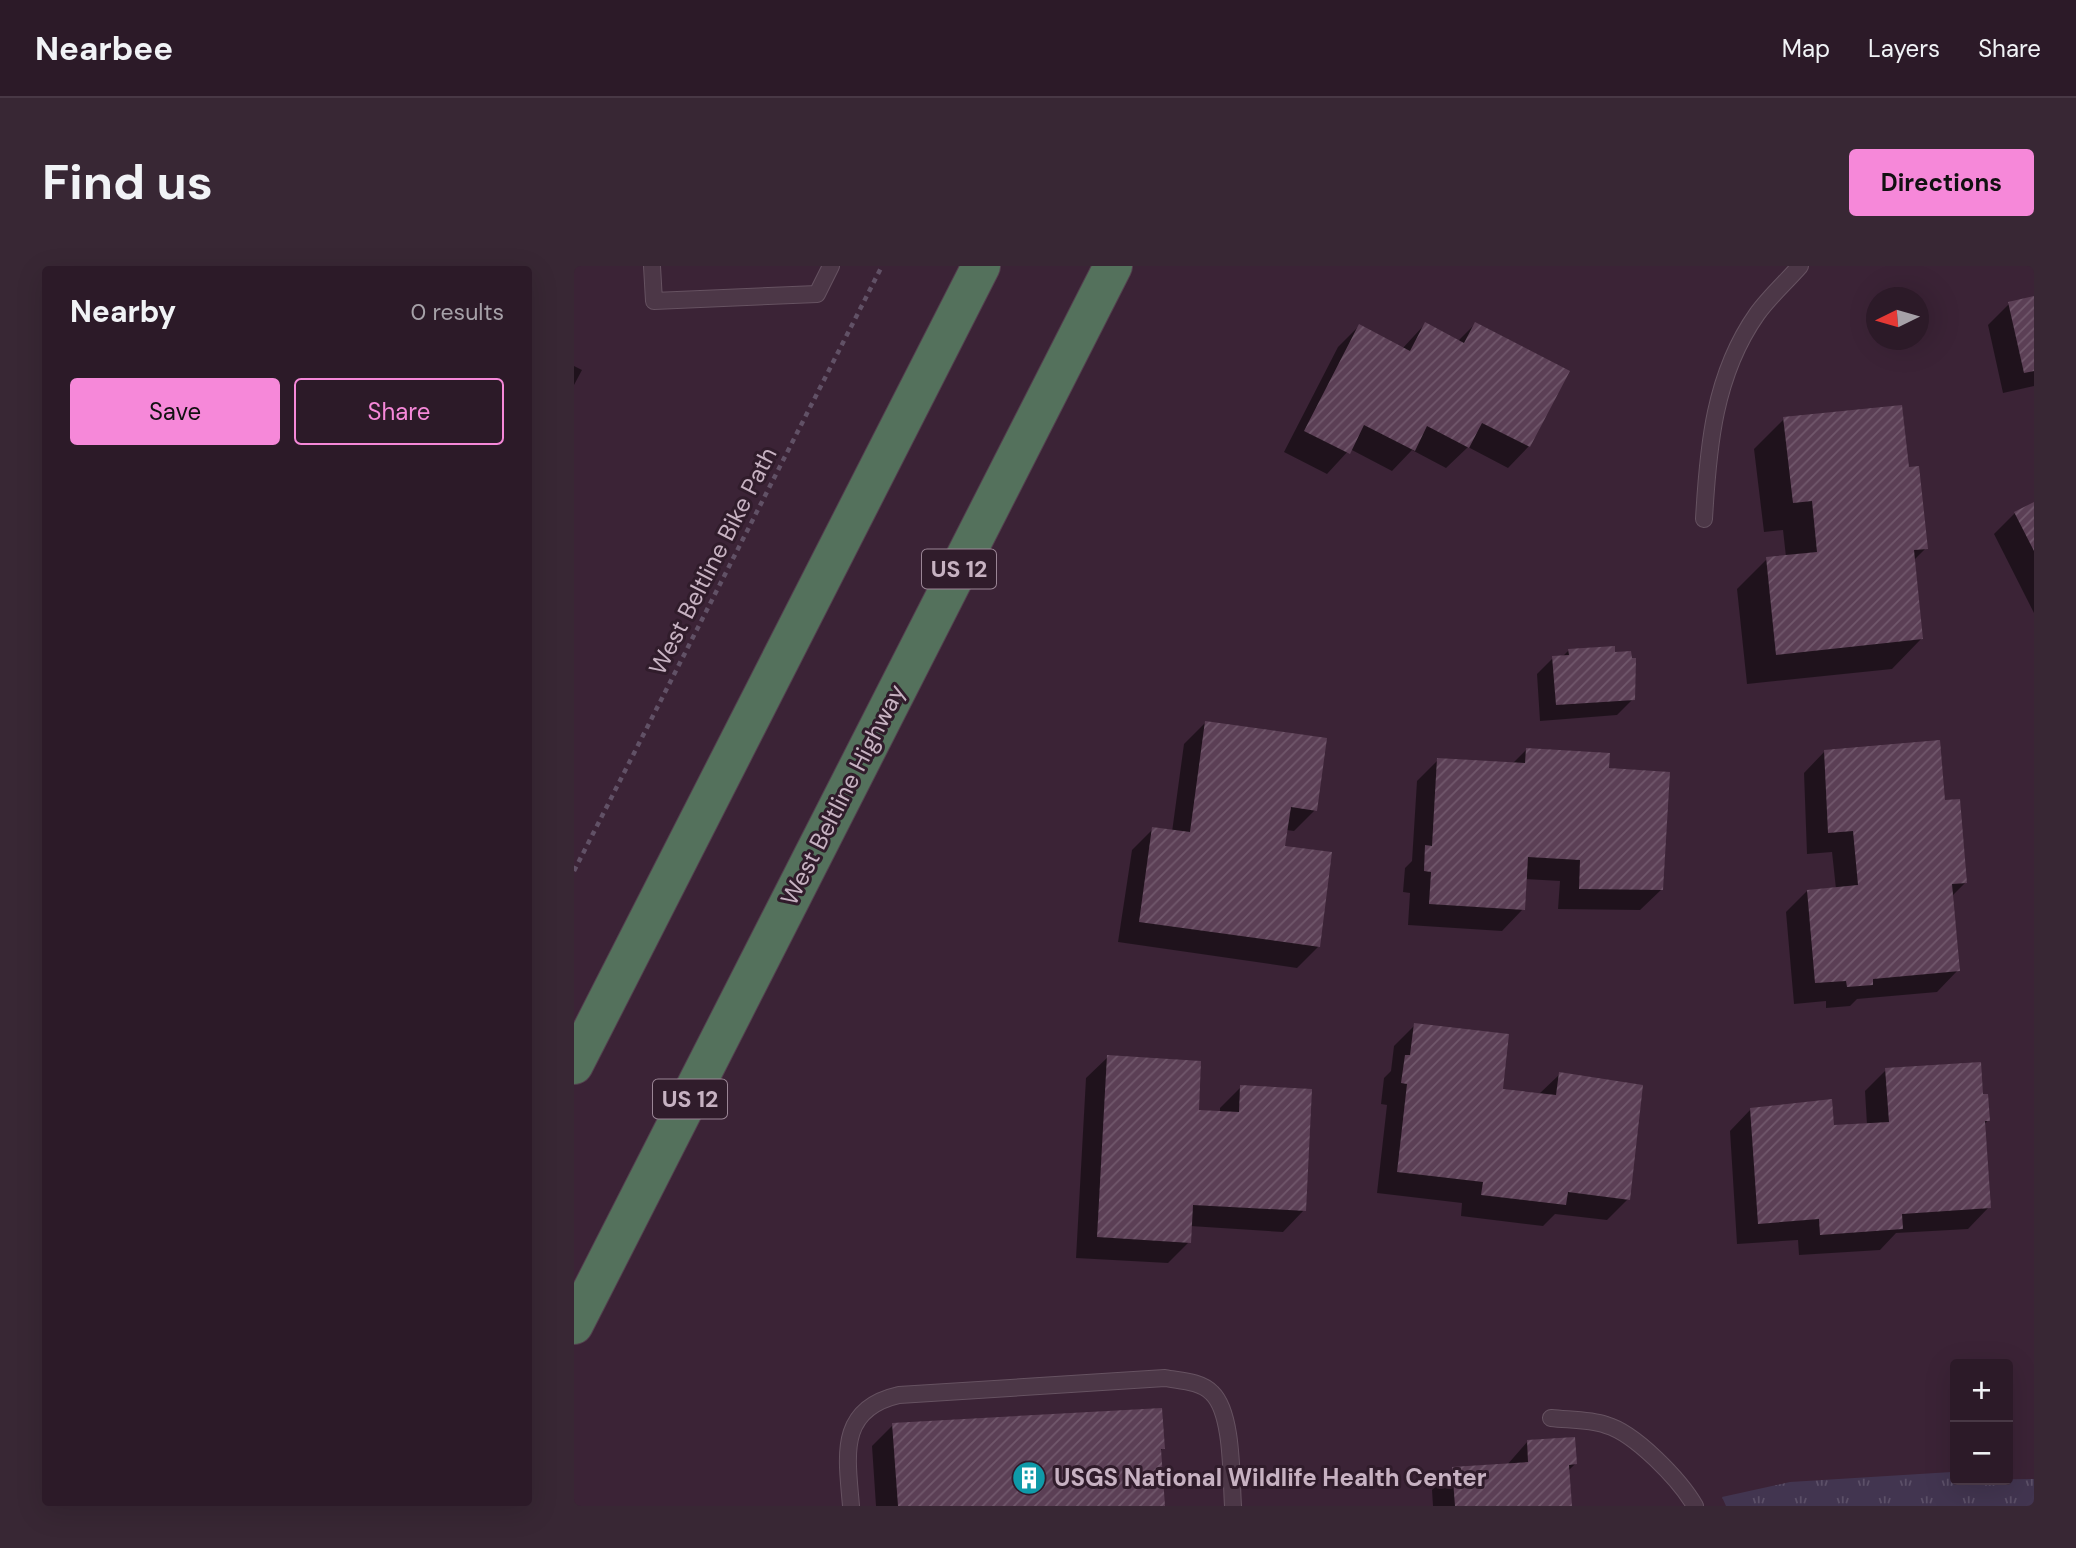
<!DOCTYPE html>
<html lang="en">
<head>
<meta charset="utf-8">
<style>
  body { margin:0; font-family:"DM Sans",sans-serif; background:#382734; color:#f1f3f6 }
  .controls { position:absolute; right:21px; bottom:21px; display:grid; overflow:hidden; border-radius:7px; box-shadow:0 7px 28px #0002 }
  .controls button { width:63px; height:63px; display:grid; place-items:center; padding:0; border:0; border-bottom:2px solid #483845; background:#2c1a28; color:#f1f3f6; font:35px sans-serif }
  .compass { position:absolute; left:1292px; top:21px; width:63px; height:63px; border-radius:50%; background:#2c1a28; box-shadow:0 7px 28px #0002; rotate:265deg }
  .list { margin:0; padding:0; list-style:none }
  h2 { display:flex; justify-content:space-between; align-items:center; height:91px; margin:0; padding:0 28px; font-size:30px }
  h2 small { font-size:23px; font-weight:400; color:#a6a1a8 }
  .actions { display:flex; gap:14px; padding:21px 28px }
  .actions a { flex:1; padding:16px 0; border:2px solid #f688d9; border-radius:7px; text-align:center; font-size:24px; color:#f688d9 }
  .actions .main { background:#f688d9; color:#111 }
  .map { position:relative; flex:none; width:1460px; height:1240px; overflow:hidden; border-radius:7px }
  header { display:flex; align-items:center; gap:42px; box-sizing:border-box; height:98px; padding:0 35px; background:#2c1a28; border-bottom:2px solid #483845 }
  header strong { font-size:33px }
  nav { display:flex; gap:38px; margin-inline-start:auto; font-size:24px }
  .intro { display:flex; align-items:center; justify-content:space-between; box-sizing:border-box; height:168px; padding:0 42px }
  h1 { margin:0; font-size:49px }
  .button { padding:18px 32px; border-radius:7px; background:#f688d9; color:#111; font-size:24px; font-weight:700 }
  main { display:flex; gap:42px; padding:0 42px }
  aside { flex:1; background:#2c1a28; border-radius:7px; box-shadow:0 7px 28px #0002 }
  .map>svg:first-child { display:block }
</style>
</head>
<body>
<header>
<strong>Nearbee</strong>
<nav><a>Map</a><a>Layers</a><a>Share</a></nav>
</header>
<div class="intro"><h1>Find us</h1><a class="button">Directions</a></div>
<main>
<aside>
<h2>Nearby<small>0 results</small></h2>
<ul class="list">
</ul>
<div class="actions"><a class="main">Save</a><a>Share</a></div>
</aside>
<div class="map">
<svg width="1460" height="1240" viewBox="0 0 1460 1240">
  <defs>
    <pattern id="grass-tufts" width="24" height="20" patternUnits="userSpaceOnUse" patternTransform="scale(1.75)"><rect width="24" height="20" fill="#423550"/><path d="M3 7l-1-3M5 7V3M7 7l1-3M15 17l-1-3M17 17v-4M19 17l1-3" fill="none" stroke="#5c5068"/></pattern>
    <pattern id="building-hatch" width="6" height="6" patternUnits="userSpaceOnUse" patternTransform="scale(1.75)"><rect width="6" height="6" fill="#5b3f55"/><path d="M-1 1l2-2M0 6l6-6M5 7l2-2" fill="none" stroke="#71586c"/></pattern>
  </defs>
  <rect width="100%" height="100%" fill="#3b2336"/>
  <path fill="url(#grass-tufts)" d="M1378 1206H1381V1214L1460 1213V1240H1152L1148 1231 1216 1216Z"/>
  <path fill="#0007" d="M1460 32V120L1429 127 1414 59 1435 38Z
    M851 58 884 75 901 58 994 105 955 180 934 202 894 181 872 202 838 184 818 205 776 183 753 208 710 186 764 81 785 60 828 83Z
    M0 100 8 104 0 119Z
    M1210 153 1333 203 1352 282 1339 295 1347 373 1318 403 1173 418 1163 323 1193 293 1212 291 1209 264 1190 266 1180 183Z
    M1460 238V347L1420 268 1441 247Z
    M995 384 1040 388 1059 433 1043 449 966 455 963 408 979 392 988 391Z
    M631 457 741 544 720 565 712 564 709 581 744 681 723 702 544 676 558 584 579 563 598 566 610 478Z
    M952 484 1033 504 1088 623 1066 644 984 643 986 615 951 613 949 643 928 665 834 659 836 627 829 626 831 602 838 595 843 515 864 494 938 498Z
    M1251 485 1369 536 1392 616 1378 630 1384 704 1363 726 1283 733 1276 740 1252 742V735L1220 738 1212 646 1233 625 1262 623 1258 586 1233 588 1230 507Z
    M841 759 927 824 965 828 986 808 1054 933 1033 954 981 948 969 960 887 950 888 937 803 927 813 839 807 838 810 812 817 805 820 780Z
    M534 791 623 845 646 847V842L667 821 730 944 709 966 616 960 615 976 594 997 502 992 512 812Z
    M1312 804 1408 830 1414 854 1410 859 1415 941 1394 963 1322 967 1306 984 1225 989 1224 974 1163 978 1156 865 1177 843 1258 861 1293 859 1291 825Z
    M319 1159 589 1182 585 1186 589 1240H302L298 1180Z
    M954 1175 1001 1198 994 1205 996 1240H859L858 1224 879 1203 933 1199Z"/>
  <path fill="url(#building-hatch)" d="M1460 30V105L1450 107 1434 36Z
    M851 56 890 77 901 56 996 105 956 181 908 157 895 182 853 160 841 185 790 159 776 188 730 165 785 58 836 85Z
    M1328 139 1335 201 1345 200 1354 283 1340 284 1349 373 1202 389 1192 291 1243 286 1238 235 1219 237 1209 151Z
    M1460 236V285L1440 246Z
    M1041 380V386L1057 385 1058 392H1062L1061 434 982 439 978 390 995 389 994 383Z
    M631 455 753 472 743 545 717 541 711 580 758 586 746 681 565 656 578 561 616 566Z
    M1366 474 1371 534 1386 533 1393 617 1378 618 1386 705 1299 713V719L1273 721 1272 715 1241 717 1233 624 1284 619 1279 565 1254 567 1250 484Z
    M952 482 1036 487 1035 502 1096 506 1089 624 1005 623 1006 594 954 591 951 644 855 638 857 606 850 605 851 579 858 580 863 492 951 497Z
    M840 757 935 768 929 823 982 829 985 806 1069 819 1056 934 994 926 992 939 907 929 909 916 823 906 833 818 827 817 831 789H836Z
    M533 789 627 795 625 844 665 846 666 819 738 823 732 945 619 939 617 977 523 971Z
    M1407 796 1409 828H1414L1416 855H1411L1417 942 1328 948 1329 963 1246 969 1245 953 1184 958 1176 842 1258 833 1260 859 1315 856 1311 802Z
    M588 1142 591 1183H587L591 1240H324L318 1157Z
    M1001 1171 1003 1198 995 1199 998 1240H881L878 1201 954 1196 953 1174Z"/>
  <g fill="none" stroke-linecap="round" stroke-linejoin="round">
    <g stroke="#665261" stroke-width="18">
      <path id="lane" d="M78 0 80 35 243 28 257 0
        M1130 253C1134 181 1140 109 1183 48 1195 31 1212 16 1226 0
        M977 1152C994 1154 1015 1153 1032 1159 1061 1167 1106 1214 1121 1240
        M277 1240C273 1191 263 1143 325 1129L591 1112C607 1115 626 1115 638 1127 659 1147 657 1211 659 1240"/>
    </g>
    <g stroke="#533f4e" stroke-width="40">
      <path id="highway" d="M0 799 407 0
        M0 1059 539 0"/>
    </g>
    <path stroke="#615166" stroke-width="4.5" stroke-dasharray="5 5" stroke-linecap="butt" d="M0 605 308 0"/>
    <use href="#lane" stroke="#4c3747" stroke-width="16"/>
    <use href="#highway" stroke="#54715c" stroke-width="38"/>
  </g>
  <defs>
    <g id="building-disc" transform="scale(1.75)"><circle r="9.5" fill="#0f9aa8" stroke="#301c2b"/><path d="M-4-6H4V6H1V3H-1V6H-4ZM-2.5-4.3h1.7v1.8h-1.7ZM.8-4.3h1.7v1.8H.8ZM-2.5-1h1.7V.8h-1.7ZM.8-1h1.7V.8H.8Z" fill="#fff"/></g>
  </defs>
  <g fill-rule="evenodd">
    <use href="#building-disc" x="455" y="1212"/>
  </g>
  <g text-anchor="middle" stroke-width="6" stroke-linejoin="round" paint-order="stroke">
    <g fill="#301c2b" stroke="#9a8595" stroke-width="2">
      <rect x="348" y="283.5" width="74" height="39" rx="5"/>
      <rect x="79" y="813.5" width="74" height="39" rx="5"/>
    </g>
    <g font-size="23" font-weight="bold" fill="#c7b2c2">
      <text x="385" y="311">US 12</text>
      <text x="116" y="841">US 12</text>
    </g>
    <g font-size="24" fill="#c7b2c2" stroke="#301c2b">
      <text transform="translate(139 295) rotate(-63)" y="8">West Beltline Bike Path</text>
      <text transform="translate(269 529) rotate(-63)" y="8">West Beltline Highway</text>
    </g>
    <g font-size="24" font-weight="bold" fill="#c7b2c2" stroke="#301c2b" text-anchor="start">
      <text x="480" y="1220">USGS National Wildlife Health Center</text>
    </g>
  </g>
</svg>
<div class="controls">
<button>+</button>
<button>−</button>
</div>
<svg class="compass" viewBox="-18 -18 36 36"><path d="M0-13l5 13h-10z" fill="#e53935"/><path d="M0 13l5-13h-10z" fill="#a6a1a8"/></svg>
</div>
</main>
</body>
</html>
